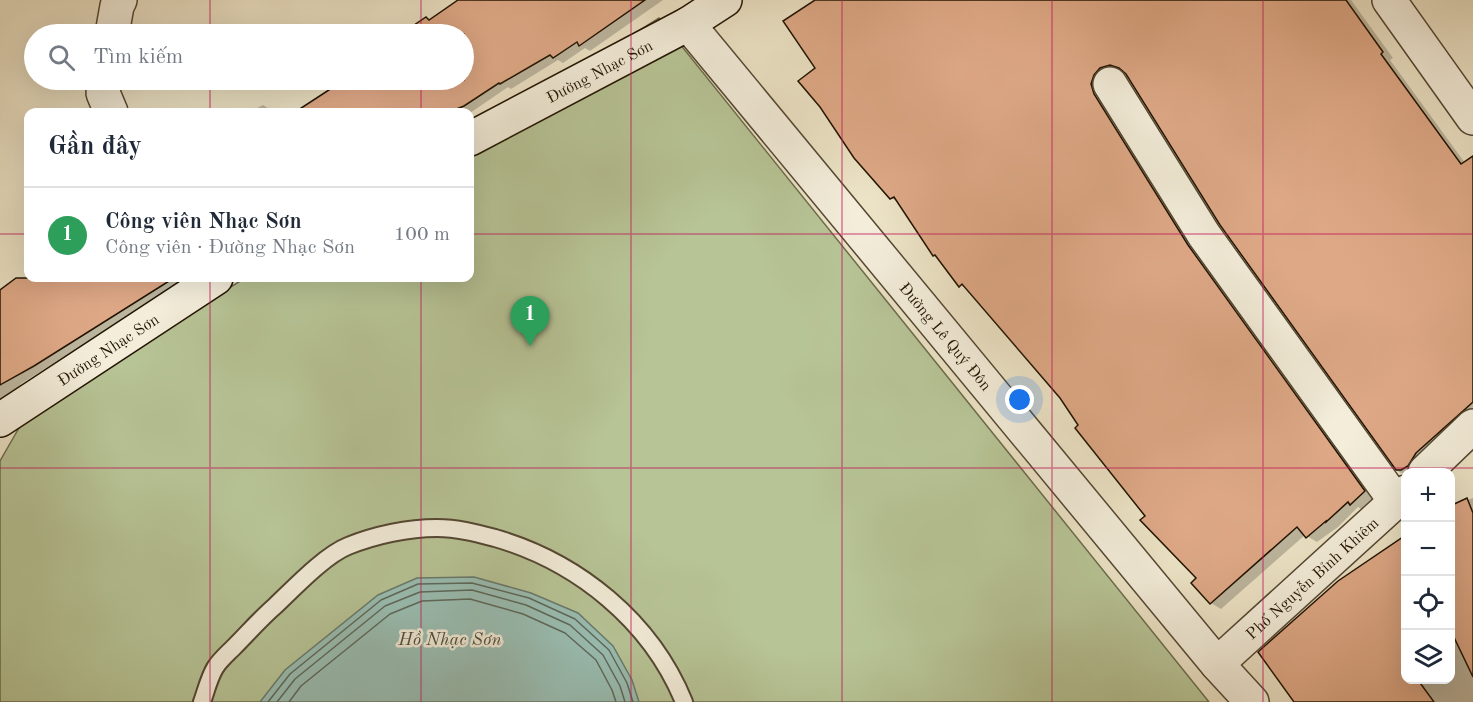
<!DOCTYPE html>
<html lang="vi">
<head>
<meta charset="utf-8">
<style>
  body { margin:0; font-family:"Old Standard TT",serif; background:#f2f2f3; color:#1f2937 }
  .controls { position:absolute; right:18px; bottom:18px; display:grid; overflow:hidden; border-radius:12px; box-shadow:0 6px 24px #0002 }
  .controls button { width:54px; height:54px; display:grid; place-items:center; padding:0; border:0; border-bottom:2px solid #e0e1e3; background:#fff; color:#1f2937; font:30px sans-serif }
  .you { position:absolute; left:1020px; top:400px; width:21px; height:21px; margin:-15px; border:4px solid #fff; border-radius:50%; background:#1a73e8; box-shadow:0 0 0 9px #1a73e833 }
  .badge { display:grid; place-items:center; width:39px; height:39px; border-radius:50%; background:#1a73e8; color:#fff; font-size:20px; font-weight:700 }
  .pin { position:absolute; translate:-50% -50px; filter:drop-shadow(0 2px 3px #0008) }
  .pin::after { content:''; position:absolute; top:32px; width:21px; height:18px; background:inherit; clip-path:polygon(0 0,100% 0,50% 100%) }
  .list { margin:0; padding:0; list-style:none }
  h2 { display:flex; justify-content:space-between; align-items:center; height:78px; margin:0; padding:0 24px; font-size:26px }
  h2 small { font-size:20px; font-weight:400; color:#747a83 }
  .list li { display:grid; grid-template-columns:39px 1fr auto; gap:18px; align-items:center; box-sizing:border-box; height:96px; padding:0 24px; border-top:2px solid #e0e1e3 }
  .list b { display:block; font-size:22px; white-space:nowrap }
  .list p { margin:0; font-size:20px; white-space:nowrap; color:#747a83 }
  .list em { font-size:20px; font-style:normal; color:#747a83 }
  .icon { flex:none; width:33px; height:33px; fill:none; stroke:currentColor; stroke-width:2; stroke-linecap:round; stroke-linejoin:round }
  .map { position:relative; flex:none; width:1473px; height:702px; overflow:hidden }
  .search { position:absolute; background:#fff; box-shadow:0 6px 24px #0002; left:24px; top:24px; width:450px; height:66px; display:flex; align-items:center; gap:15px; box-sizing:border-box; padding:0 21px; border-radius:33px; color:#747a83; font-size:22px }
  .panel { position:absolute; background:#fff; box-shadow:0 6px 24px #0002; left:24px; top:108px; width:450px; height:174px; border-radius:12px }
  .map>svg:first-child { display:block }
</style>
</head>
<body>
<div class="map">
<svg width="1473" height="702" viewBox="0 0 1473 702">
  <rect width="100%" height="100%" fill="#ece3c6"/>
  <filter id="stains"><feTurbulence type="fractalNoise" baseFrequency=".00333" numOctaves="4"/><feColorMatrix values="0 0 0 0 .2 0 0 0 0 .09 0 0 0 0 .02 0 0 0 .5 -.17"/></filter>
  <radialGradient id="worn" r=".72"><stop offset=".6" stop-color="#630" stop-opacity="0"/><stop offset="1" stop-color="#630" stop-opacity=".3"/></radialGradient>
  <path fill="#b7c496" stroke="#6c6c4c" stroke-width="1.5" d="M659 18 1209 702H0V461L27 414 245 278H470V137Z"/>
  <path fill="#99beb3" stroke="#697a6c" stroke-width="1.5" d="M474 577 531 593 578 613 613 646 632 680 639 702H260L285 670 378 595 417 578Z"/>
  <path fill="#0003" d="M468 0H663L590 51 585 48 563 63 558 60 511 89 508 87 470 113 298 112 344 80H464V34H389L400 28 407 33Z
    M818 0H1351L1393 58 1390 60 1465 163 1473 159V415L1416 472H1406V475L1399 472 1221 224 1125 71 1121 70 1110 74 1374 497 1361 509 1358 507 1338 527 1317 542 1305 535 1221 609 1211 603 1193 583 1198 578 1147 516 1080 426 1061 397 970 291 960 285 938 258 934 255 900 203 891 198 818 69Z
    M263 105 274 112H250Z
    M28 277 191 278 22 383 0 408V291L6 293Z
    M1473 498V702H1299L1339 583 1406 534V680H1450V507Z"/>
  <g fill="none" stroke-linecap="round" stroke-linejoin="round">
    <path stroke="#5d685a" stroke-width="1.5" d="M268 702 290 674 381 600 418 584 472 583 529 598 575 619 609 650 627 683 633 702
      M277 702 295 679 385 606 420 592 472 590 526 605 570 625 603 655 620 686 625 702
      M289 702 301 686 390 614 422 601 470 599 523 614 565 633 596 660 612 690 616 702"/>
  </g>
  <path fill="#dea886" stroke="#211301" stroke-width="1.5" d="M458 0H645L579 46 577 42 553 58 550 55 500 84 499 83 464 106 449 112H295L332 88 327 80H464V34H401L426 17 429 20Z
    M815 0H1346L1383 52 1381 54 1461 164 1473 156V402L1416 453 1408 466 1401 470H1396L1220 225 1126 74 1119 68 1110 65 1100 68 1094 75 1091 84 1094 94 1188 245 1365 491 1350 505 1348 502 1326 522V521L1306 538 1297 527 1210 604 1191 583 1196 578 1140 520 1145 516 1075 428 1078 425 1060 398 962 284 959 287 935 255 933 256 894 197 890 199 854 158 820 107 798 81 815 68 783 21Z
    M16 278H174L34 366 0 385V290Z
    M1467 498 1473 513V677L1450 629V506Z
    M1406 535V680H1418L1434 702H1294L1258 652 1338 581Z"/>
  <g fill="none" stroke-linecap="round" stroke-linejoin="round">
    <g stroke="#544732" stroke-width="20">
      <path id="lane" d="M202 702C206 691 209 678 215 668 219 661 227 654 233 648 247 634 260 619 275 606 293 589 325 555 348 546 375 535 408 528 437 528 457 528 476 533 495 538 578 562 651 621 684 702"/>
    </g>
    <g stroke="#544732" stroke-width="36">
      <g id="street">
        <path d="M1389 0 1473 118"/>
        <path id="s1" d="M688 24 1217 664 1252 702"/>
        <path d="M112 34 117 6 120 0"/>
        <path d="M105 80 103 93 111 112"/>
        <path d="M1110 84 1204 235 1396 502"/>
        <path d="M1425 472 1473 426"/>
        <path id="s2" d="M1217 664 1406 492"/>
      </g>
    </g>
    <g stroke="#211301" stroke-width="36">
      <g id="secondary">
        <path id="s3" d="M470 139 688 24 725 0"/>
        <path id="s4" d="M0 420 216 278"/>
      </g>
    </g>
    <use href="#lane" stroke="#f3edda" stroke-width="16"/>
    <use href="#street" stroke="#f3edda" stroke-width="33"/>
    <use href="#secondary" stroke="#f3edda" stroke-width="33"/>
  </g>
  <path fill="none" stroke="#c2185b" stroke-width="1.5" stroke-opacity="0.55" d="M210 0V34M421 0V34M631 0V702M842 0V702M1052 0V702M1263 0V702M210 80V112M421 80V112M0 234H28M470 234H1473M210 278V702M421 278V702M0 468H1473"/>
  <g text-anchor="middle" stroke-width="5" stroke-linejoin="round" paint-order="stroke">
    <g font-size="16" fill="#211301" stroke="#f3edda">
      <text dy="6" stroke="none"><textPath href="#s3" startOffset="146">Đường Nhạc Sơn</textPath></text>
      <text dy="6" stroke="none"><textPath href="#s1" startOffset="405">Đường Lê Quý Đôn</textPath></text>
      <text dy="6" stroke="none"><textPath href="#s4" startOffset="129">Đường Nhạc Sơn</textPath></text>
      <text dy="6" stroke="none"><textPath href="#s2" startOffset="128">Phố Nguyễn Bỉnh Khiêm</textPath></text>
    </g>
    <g font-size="18" font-style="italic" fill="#4b4f3f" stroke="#f3edda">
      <text x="450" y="645">Hồ Nhạc Sơn</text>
    </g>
  </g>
  <rect width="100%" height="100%" filter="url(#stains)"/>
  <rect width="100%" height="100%" fill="url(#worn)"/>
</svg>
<div class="controls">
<button>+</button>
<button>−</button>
<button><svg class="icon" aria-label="locate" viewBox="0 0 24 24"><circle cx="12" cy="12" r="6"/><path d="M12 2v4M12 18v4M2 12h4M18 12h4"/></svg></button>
<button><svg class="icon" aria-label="layers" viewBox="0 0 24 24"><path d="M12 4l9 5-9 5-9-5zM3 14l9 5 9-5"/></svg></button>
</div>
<div class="you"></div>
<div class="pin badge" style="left:530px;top:346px;background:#2e9e5b">1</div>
<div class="search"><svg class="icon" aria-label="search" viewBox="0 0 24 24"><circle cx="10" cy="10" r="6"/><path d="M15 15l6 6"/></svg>Tìm kiếm</div>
<section class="panel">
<h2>Gần đây<small></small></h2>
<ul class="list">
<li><span class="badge" style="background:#2e9e5b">1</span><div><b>Công viên Nhạc Sơn</b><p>Công viên · Đường Nhạc Sơn</p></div><em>100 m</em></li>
</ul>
</section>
</div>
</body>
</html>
